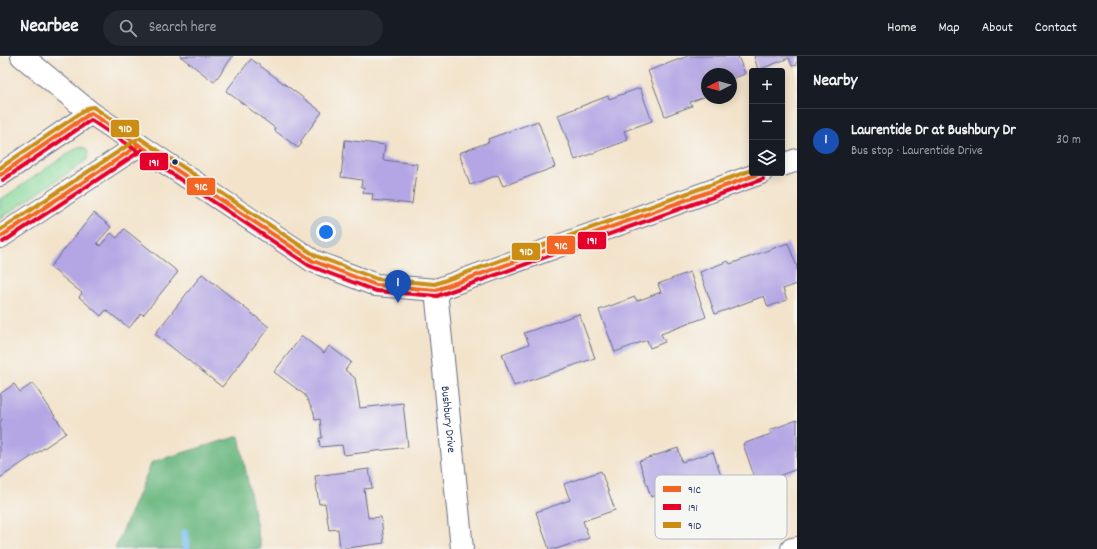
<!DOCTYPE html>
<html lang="en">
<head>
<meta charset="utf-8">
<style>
  body { margin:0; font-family:Dekko,sans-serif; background:#242831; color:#f1f3f6 }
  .controls { position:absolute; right:12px; top:12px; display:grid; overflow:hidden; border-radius:4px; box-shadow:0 2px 10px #0003 }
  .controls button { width:36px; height:36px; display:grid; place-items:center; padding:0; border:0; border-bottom:1px solid #363941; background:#171b24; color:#f1f3f6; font:20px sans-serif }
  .compass { position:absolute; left:701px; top:12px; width:36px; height:36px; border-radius:50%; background:#171b24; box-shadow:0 2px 10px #0003; rotate:264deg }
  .you { position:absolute; left:326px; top:176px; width:14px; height:14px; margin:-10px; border:3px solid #fff; border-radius:50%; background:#1a73e8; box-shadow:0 0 0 6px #1a73e833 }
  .badge { display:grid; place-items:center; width:26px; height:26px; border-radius:50%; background:#d1495b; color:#fff; font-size:13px; font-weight:700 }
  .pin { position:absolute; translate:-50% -33px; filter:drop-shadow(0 1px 2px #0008) }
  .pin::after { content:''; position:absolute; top:21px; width:14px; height:12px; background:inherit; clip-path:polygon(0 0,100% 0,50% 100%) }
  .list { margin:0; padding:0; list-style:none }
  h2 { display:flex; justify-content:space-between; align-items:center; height:52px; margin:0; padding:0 16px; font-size:17px }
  h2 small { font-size:13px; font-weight:400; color:#9ea1a6 }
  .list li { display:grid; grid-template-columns:26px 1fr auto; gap:12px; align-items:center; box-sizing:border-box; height:64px; padding:0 16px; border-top:1px solid #363941 }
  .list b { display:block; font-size:15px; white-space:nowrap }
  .list p { margin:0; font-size:13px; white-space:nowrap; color:#9ea1a6 }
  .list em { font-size:13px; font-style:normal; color:#9ea1a6 }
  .icon { flex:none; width:22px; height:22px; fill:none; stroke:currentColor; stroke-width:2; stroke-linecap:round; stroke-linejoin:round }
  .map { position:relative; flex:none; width:797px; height:493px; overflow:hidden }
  header { display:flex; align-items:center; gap:24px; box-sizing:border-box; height:56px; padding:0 20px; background:#171b24; border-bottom:1px solid #363941 }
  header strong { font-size:19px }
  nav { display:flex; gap:22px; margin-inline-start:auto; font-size:14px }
  .search { width:280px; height:36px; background:#242831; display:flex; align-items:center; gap:10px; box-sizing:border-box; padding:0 14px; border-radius:22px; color:#9ea1a6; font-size:15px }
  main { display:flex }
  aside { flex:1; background:#171b24 }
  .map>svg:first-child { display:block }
</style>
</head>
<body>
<header>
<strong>Nearbee</strong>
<div class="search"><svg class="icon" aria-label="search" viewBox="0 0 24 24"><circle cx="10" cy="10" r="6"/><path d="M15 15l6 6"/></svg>Search here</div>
<nav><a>Home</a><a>Map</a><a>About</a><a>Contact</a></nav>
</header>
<main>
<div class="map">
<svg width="797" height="493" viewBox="0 0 797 493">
  <rect width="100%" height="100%" fill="#f6f6f2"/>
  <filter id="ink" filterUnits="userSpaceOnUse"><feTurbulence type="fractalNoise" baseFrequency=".025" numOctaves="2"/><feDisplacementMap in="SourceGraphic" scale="8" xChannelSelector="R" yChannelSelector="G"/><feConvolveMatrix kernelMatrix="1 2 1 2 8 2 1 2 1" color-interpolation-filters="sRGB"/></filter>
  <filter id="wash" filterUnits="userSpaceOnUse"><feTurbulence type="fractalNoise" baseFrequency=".012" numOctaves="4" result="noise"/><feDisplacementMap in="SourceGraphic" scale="16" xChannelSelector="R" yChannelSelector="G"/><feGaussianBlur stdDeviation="0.9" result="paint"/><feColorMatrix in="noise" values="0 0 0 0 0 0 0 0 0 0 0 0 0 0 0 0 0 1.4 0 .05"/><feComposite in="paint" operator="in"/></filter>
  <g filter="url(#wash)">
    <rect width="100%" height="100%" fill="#f3e3cb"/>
    <path fill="#86d899" stroke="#50847c" d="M78 91 85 92 88 96 87 104 0 163V144Z"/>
    <path fill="#6cb881" stroke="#447470" d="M239 380 261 493H115L152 406Z"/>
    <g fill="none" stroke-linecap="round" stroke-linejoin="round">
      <path stroke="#7cbef1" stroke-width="8" d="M184 477 186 493"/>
    </g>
    <g id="blocks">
      <path fill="#b4a6e4" d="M180 0H233L214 26Z
        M688 0H738L745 18 731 23V18H707V40L690 46 692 50 665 60 648 15Z
        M754 0H797V9L792 10 789 2 758 14Z
        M251 3 322 56 300 86 302 87 298 92 274 74 275 72 226 35Z
        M640 32 652 65 624 75 628 84 575 104 558 59 608 40 609 43Z
        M538 65 555 111 503 130 498 119 470 129 459 97 489 86 488 83Z
        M345 84 385 89 383 104 417 108 412 148 372 144 373 138 363 137 364 131H361L362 124 341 121Z
        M94 157 111 171 97 187 100 190 111 177 117 182 124 173 178 216 143 259 141 257 129 272 106 254 101 260 79 241 82 237 50 211Z
        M788 187 797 211V228L783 233 787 244 768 251 764 240 715 258 700 216 728 205 730 208Z
        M690 216 706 261 661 278 665 286 650 292 647 284 615 296 599 254 635 241 637 245 661 236 658 228Z
        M202 218 269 271 222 331 155 278Z
        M579 258 595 302 514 330 502 298 529 288 524 277Z
        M302 280 324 297 329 290 351 306 345 314 355 322 360 352 403 347 408 391 344 399 342 389 320 391 319 382H322L320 363 315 364 314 357 305 339 274 316Z
        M33 327 66 377 0 422V365L2 364 0 361V338L14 328 20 336Z
        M797 364V413L757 428 743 388 771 378 770 374Z
        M678 392 682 406 713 396 726 435 687 448 682 431 651 441 639 405Z
        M369 413 372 432 364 433 368 462 381 461 384 487 340 493 338 473 329 474 325 447 319 448 315 420Z
        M601 415 615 454 583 465 589 482 556 493H549L536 456 570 444 564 428Z"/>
    </g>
  </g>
  <g filter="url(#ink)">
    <use href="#blocks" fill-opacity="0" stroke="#676e84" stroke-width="1"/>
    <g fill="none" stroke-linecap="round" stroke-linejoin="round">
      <g stroke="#676e84" stroke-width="24">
        <g id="minor">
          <path d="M22 0 91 57 313 205 376 229 436 234 761 117"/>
          <path d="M782 109 797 104"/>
          <path d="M0 119 91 57"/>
          <path d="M0 181 139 89"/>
          <path id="s1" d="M436 234 462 493"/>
          <path d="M792 493 797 492"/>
        </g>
      </g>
      <use href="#minor" stroke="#fff" stroke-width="22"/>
      <g stroke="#f6f6f2" stroke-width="7">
        <path id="bus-1" d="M0 119 91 57 313 205 376 229 436 234 761 117
          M0 181 139 89"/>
      </g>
      <g stroke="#f6f6f2" stroke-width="7">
        <path id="bus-2" d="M3 124 91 64 310 210 376 235 437 240 763 123
          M3 186 142 94"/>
      </g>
      <g stroke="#f6f6f2" stroke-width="7">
        <path id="bus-3" d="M0 112 88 52 93 51 316 200 377 223 435 228 752 114
          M0 174 136 84"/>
      </g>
      <use href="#bus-1" stroke="#f26522" stroke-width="4"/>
      <use href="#bus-2" stroke="#e4002b" stroke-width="4"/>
      <use href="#bus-3" stroke="#cb8e13" stroke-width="4"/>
    </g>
  </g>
  <circle fill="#1b2f5e" stroke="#f6f6f2" stroke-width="1.5" cx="175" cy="106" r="3.5"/>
  <g text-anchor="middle" stroke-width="3" stroke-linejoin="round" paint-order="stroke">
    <g font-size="12" fill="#1b2f5e" stroke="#f6f6f2">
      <text dy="4" stroke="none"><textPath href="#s1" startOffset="130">Bushbury Drive</textPath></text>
    </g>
  </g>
  <rect x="655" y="419" width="132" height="64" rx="6" fill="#f6f6f2" stroke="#b4bac6" stroke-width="1"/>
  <rect x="663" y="430" width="18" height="6" fill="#f26522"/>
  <rect x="663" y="448" width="18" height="6" fill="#e4002b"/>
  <rect x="663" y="466" width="18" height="6" fill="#cb8e13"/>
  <g font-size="11" fill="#1b2f5e">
    <text x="688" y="437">91C</text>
    <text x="688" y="455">191</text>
    <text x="688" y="473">91D</text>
  </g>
  <g stroke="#f6f6f2" stroke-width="1.5">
    <rect x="110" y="63" width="30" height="19" rx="4" fill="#cb8e13"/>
    <rect x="139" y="96" width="30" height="19" rx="4" fill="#e4002b"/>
    <rect x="186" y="121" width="30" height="19" rx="4" fill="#f26522"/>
    <rect x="577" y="175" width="30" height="19" rx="4" fill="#e4002b"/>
    <rect x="546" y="179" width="30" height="20" rx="4" fill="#f26522"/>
    <rect x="511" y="186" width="30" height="19" rx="4" fill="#cb8e13"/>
  </g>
  <g font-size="11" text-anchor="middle" font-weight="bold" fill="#fff">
    <text x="125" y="76">91D</text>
    <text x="154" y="110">191</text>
    <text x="201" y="134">91C</text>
    <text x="592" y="188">191</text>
    <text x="561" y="193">91C</text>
    <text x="526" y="199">91D</text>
  </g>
</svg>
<div class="controls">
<button>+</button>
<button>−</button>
<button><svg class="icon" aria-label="layers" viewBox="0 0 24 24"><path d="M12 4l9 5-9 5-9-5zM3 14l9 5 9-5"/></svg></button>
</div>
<svg class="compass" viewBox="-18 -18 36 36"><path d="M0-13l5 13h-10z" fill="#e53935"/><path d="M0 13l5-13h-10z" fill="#9ea1a6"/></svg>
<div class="you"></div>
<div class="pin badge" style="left:398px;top:247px;background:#1a4fb4">1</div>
</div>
<aside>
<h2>Nearby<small></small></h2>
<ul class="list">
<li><span class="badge" style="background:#1a4fb4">1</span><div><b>Laurentide Dr at Bushbury Dr</b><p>Bus stop · Laurentide Drive</p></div><em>30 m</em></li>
</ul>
</aside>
</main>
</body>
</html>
